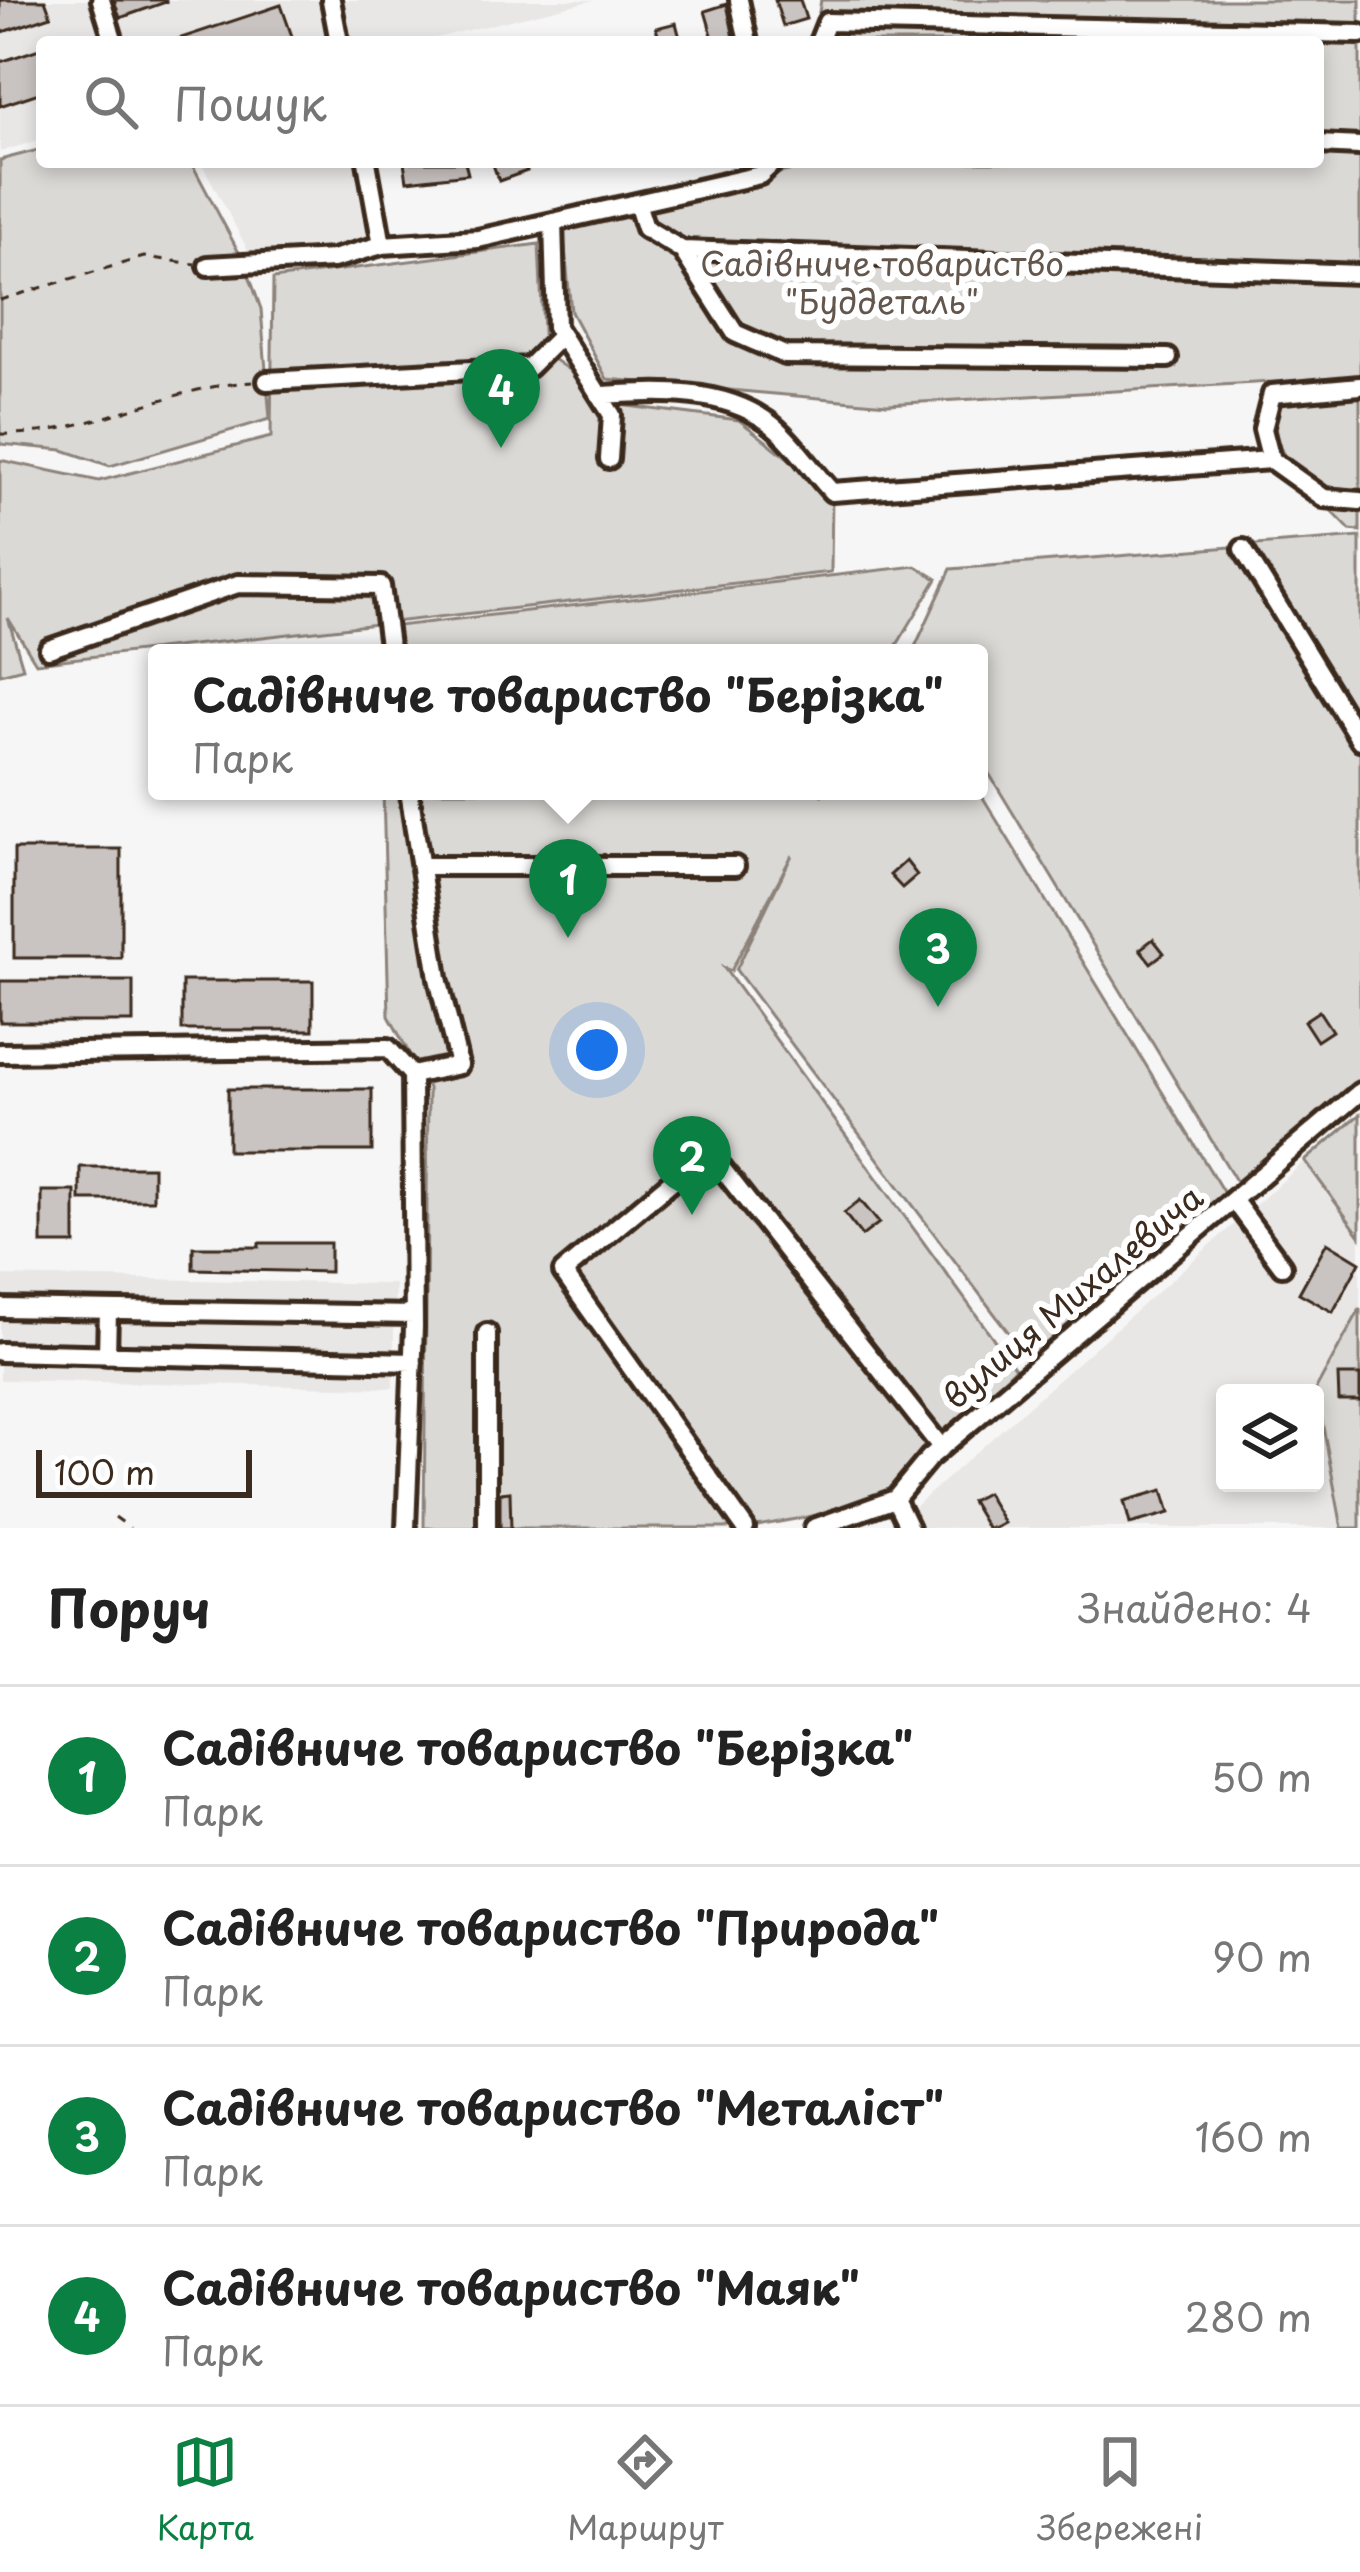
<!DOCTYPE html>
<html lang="uk">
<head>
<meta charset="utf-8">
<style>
  body { margin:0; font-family:"Playpen Sans",sans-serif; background:#f6f6f6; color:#222 }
  .controls { position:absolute; right:36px; bottom:36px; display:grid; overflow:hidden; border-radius:12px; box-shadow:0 6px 18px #0003 }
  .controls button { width:108px; height:108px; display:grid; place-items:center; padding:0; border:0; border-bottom:3px solid #e0e0e0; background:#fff; color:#222; font:60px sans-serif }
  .scale { position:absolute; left:36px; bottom:30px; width:216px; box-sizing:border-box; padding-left:12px; border:6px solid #3b2a1e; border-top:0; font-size:33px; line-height:42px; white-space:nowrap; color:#3b2a1e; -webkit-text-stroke:9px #fff; paint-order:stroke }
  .you { position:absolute; left:597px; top:1050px; width:42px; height:42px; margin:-30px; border:9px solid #fff; border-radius:50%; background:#1a73e8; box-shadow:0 0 0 18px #1a73e833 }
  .badge { display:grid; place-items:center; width:78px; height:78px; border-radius:50%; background:#0b8043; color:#fff; font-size:39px; font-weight:700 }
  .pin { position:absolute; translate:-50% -99px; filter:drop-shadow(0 3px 6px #0008) }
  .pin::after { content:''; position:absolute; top:63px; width:42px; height:36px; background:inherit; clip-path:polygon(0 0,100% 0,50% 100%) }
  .popup { position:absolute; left:148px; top:644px; width:840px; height:156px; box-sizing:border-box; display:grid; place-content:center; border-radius:12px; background:#fff; filter:drop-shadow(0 3px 9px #0005); font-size:39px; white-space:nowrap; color:#767676 }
  .popup b { font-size:45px; color:#222 }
  .popup::after { content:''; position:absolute; left:50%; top:100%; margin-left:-24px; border:24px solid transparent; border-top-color:#fff }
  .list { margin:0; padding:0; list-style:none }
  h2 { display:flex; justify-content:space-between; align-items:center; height:156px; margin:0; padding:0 48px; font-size:51px }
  h2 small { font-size:39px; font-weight:400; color:#767676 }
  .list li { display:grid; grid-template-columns:78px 1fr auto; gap:36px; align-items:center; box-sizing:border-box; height:180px; padding:0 48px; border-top:3px solid #e0e0e0 }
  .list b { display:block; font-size:45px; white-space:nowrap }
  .list p { margin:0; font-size:39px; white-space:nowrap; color:#767676 }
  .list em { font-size:39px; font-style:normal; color:#767676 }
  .icon { flex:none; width:66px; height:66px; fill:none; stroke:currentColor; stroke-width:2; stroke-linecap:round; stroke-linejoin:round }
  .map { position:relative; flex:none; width:1360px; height:1528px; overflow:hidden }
  .search { position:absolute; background:#fff; box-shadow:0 6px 18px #0003; left:36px; right:36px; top:36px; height:132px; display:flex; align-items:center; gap:30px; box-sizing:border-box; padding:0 42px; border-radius:12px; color:#767676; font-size:45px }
  .sheet { height:876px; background:#fff }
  nav { display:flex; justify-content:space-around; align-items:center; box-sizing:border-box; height:168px; border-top:3px solid #e0e0e0; background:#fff; font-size:33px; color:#767676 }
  nav a { display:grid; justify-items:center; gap:6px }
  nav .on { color:#0b8043 }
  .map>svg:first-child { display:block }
</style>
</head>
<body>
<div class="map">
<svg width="1360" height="1528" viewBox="0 0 1360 1528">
  <rect width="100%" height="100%" fill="#f7f6f6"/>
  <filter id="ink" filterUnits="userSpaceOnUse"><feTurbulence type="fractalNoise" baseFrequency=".00833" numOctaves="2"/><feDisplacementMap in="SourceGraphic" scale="24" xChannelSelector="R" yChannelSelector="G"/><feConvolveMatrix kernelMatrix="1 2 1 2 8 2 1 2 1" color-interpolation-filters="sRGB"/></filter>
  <g filter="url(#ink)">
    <path fill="#e9e7e6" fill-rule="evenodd" d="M0 0H321L329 42H42V139L0 152Z
      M343 0H594L419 42H352Z
      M201 162H354L370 242 249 252Z
      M1305 1161 1360 1236V1309L1316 1389 1343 1528H915L909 1512ZM1225 1393H1315V1483H1225Z
      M0 1276 395 1284 393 1388 0 1380Z"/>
    <path fill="#dbd9d6" stroke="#8b827a" stroke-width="3" d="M821 0H1360V147L1318 145V42H814Z
      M42 149V162H191L245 264 261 309 270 419 110 466 63 450 0 444V160Z
      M1318 152 1360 154V377L887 404 607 379 571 312 563 227 637 203 798 169 801 162H1318Z
      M539 244 544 353 620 405 739 420 832 492 831 572 36 663 8 618 23 668 0 674V460L99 481 271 437 273 279Z
      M1360 392V531L1350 530C1315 491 1253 449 1283 395Z
      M1360 537V1083L1238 1184 979 757V653L914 649 951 569Z
      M916 566 937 579 892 653H380V628Z
      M383 791H822L821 796 824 791H979L1228 1200 1030 1361 736 970 792 855 731 971 724 968 1015 1368 884 1503 746 1528H424L428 1088 389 1016Z
      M1360 1114V1236L1305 1161Z
      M1360 1309V1528H1342L1316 1389Z"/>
    <path fill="#c9c3c1" stroke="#3b2a1e" stroke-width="3" d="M0 0H45L51 16 0 33Z
      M114 0H166V2L120 18Z
      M775 0H800L806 19 783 26Z
      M727 4 734 38 714 42 705 11Z
      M281 5 294 42H175V40Z
      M676 23 681 42H660L656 28Z
      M42 48V92L0 106V62Z
      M404 162H465L468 174 407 181Z
      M492 162H524L527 171 499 181Z
      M14 849H121V958H14Z
      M906 861 917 875 902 888 890 875Z
      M1153 939 1164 953 1151 963 1140 949Z
      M0 981H133V1022H0Z
      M182 981H313V1030H182Z
      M1319 1011 1332 1031 1317 1041 1304 1021Z
      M228 1089H372V1151H228Z
      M80 1167H153V1200H80Z
      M42 1191H75V1244H42Z
      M860 1200 879 1223 862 1236 844 1213Z
      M1327 1242 1360 1262 1333 1312 1299 1293Z
      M259 1243H330V1272L193 1269V1247H259Z
      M1338 1375H1360V1401H1339Z
      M1163 1490 1170 1513 1130 1524 1124 1501Z
      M510 1492 511 1528H500V1493Z
      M986 1493 1004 1523 995 1528H987L971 1501Z"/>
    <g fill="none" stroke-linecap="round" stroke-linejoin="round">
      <g stroke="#3b2a1e" stroke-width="26">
        <path id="minor" d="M101 0 114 42
          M331 0 339 42
          M739 0 748 42
          M819 42 827 22 1360 34
          M1318 144 1360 146
          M367 162 382 245
          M637 203 645 228 682 250
          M553 222 556 327 612 415 609 459
          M208 266 333 259 382 245 478 239 760 175 774 162
          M1168 358 785 355 735 333 682 250 1360 274
          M267 381 529 367 561 335
          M600 395C656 392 718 387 767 421 791 438 812 471 832 492L1271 460 1263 429 1272 394 1360 386
          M1271 460 1324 498 1360 501
          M1243 549 1360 740
          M49 649 238 584 381 586 390 653
          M409 791 438 978 459 1065 412 1075
          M421 866H735
          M0 1053 388 1048 412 1075 414 1327 406 1528
          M690 1128 941 1447
          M708 1151 563 1272 745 1528
          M1234 1201 1282 1266
          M0 1308 414 1315
          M0 1352 413 1362
          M107 1355 108 1310
          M895 1499 909 1528
          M487 1528V1333
          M814 1528 895 1499 929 1458 1360 1092"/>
      </g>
      <path stroke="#3b2a1e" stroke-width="3" stroke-dasharray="9 9" stroke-linecap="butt" d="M0 300 144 257 195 264
        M0 434C86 437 166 386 253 382
        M115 1517 130 1528"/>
      <use href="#minor" stroke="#fff" stroke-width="16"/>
    </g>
  </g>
  <g text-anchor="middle" stroke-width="12" stroke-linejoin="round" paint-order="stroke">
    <g font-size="33" fill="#63564c" stroke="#fff">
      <text x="882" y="276">Садівниче товариство<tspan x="882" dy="38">"Буддеталь"</tspan></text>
    </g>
    <g font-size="33" fill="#3b2a1e" stroke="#fff">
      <text transform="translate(1073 1297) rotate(-40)" y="12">вулиця Михалевича</text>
    </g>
  </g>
</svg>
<div class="controls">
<button><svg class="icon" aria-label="layers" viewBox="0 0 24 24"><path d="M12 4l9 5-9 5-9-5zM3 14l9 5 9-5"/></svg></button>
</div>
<div class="scale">100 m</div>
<div class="you"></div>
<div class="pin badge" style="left:568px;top:938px">1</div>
<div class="popup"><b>Садівниче товариство &quot;Берізка&quot;</b>Парк</div>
<div class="pin badge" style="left:692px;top:1215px">2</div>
<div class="pin badge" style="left:938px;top:1007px">3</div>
<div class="pin badge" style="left:501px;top:448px">4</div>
<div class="search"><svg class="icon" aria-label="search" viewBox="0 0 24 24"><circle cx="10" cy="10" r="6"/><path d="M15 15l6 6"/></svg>Пошук</div>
</div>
<section class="sheet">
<h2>Поруч<small>Знайдено: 4</small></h2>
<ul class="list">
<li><span class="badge">1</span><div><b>Садівниче товариство &quot;Берізка&quot;</b><p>Парк</p></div><em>50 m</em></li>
<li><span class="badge">2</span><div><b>Садівниче товариство &quot;Природа&quot;</b><p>Парк</p></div><em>90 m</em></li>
<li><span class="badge">3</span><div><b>Садівниче товариство &quot;Металіст&quot;</b><p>Парк</p></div><em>160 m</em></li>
<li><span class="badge">4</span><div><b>Садівниче товариство &quot;Маяк&quot;</b><p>Парк</p></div><em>280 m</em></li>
</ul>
</section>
<nav>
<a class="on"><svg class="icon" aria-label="map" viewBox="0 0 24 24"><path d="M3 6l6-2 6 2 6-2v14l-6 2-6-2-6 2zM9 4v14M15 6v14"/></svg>Карта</a>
<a><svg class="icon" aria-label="directions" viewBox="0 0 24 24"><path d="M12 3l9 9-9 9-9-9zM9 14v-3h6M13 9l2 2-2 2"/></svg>Маршрут</a>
<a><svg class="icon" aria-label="saved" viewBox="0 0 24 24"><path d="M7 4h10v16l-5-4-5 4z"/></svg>Збережені</a>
</nav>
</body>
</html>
